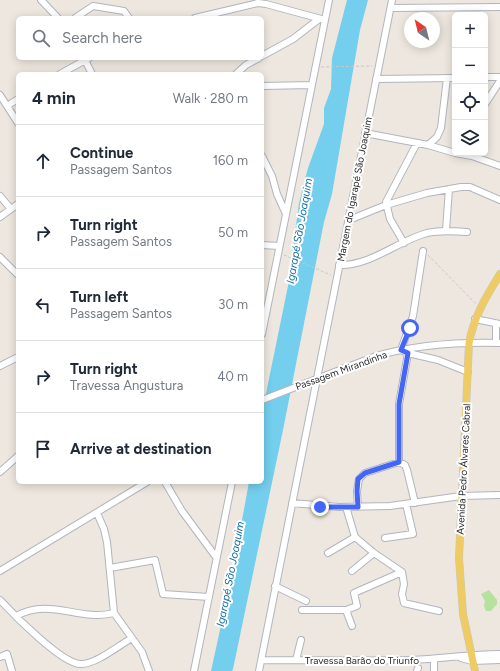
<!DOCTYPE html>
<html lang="en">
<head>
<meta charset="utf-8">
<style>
  body { margin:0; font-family:Figtree,sans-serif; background:#f2f2f3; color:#1f2937 }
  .controls { position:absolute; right:12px; top:12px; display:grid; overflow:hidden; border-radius:6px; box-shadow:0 2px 10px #0003 }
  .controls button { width:36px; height:36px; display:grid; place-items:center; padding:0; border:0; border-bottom:1px solid #e0e1e3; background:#fff; color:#1f2937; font:20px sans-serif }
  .compass { position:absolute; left:404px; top:12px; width:36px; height:36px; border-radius:50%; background:#fff; box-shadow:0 2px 10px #0003; rotate:325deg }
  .stop { position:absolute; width:12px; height:12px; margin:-9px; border:3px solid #4366f6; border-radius:50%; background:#fff }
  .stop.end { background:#4366f6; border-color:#fff; box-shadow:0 1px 4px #0008 }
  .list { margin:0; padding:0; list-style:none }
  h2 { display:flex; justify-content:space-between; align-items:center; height:52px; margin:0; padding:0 16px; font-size:17px }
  h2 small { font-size:13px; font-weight:400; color:#747a83 }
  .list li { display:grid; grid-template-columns:26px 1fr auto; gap:12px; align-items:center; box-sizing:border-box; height:72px; padding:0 16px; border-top:1px solid #e0e1e3 }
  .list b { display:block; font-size:15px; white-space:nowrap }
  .list p { margin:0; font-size:13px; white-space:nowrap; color:#747a83 }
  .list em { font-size:13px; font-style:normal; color:#747a83 }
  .icon { flex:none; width:22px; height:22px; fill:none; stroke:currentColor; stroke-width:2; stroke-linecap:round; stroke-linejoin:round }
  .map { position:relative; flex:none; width:500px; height:671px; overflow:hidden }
  .search { position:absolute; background:#fff; box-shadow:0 2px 10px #0003; left:16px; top:16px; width:248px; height:44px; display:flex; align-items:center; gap:10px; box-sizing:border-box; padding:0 14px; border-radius:6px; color:#747a83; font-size:15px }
  .panel { position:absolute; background:#fff; box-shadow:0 2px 10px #0003; left:16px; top:72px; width:248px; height:412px; border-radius:6px }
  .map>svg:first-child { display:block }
</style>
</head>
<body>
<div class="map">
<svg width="500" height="671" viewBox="0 0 500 671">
  <rect width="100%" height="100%" fill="#ede7df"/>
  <path fill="#b5e29c" d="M489 590 497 600V604L491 611H486L484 606 485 601 481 594Z"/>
  <path fill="#74ceed" d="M347 0H368L360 30 332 194 324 222 283 430 233 669 232 671H211L232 575 249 482H262V413L288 286 299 203 308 168 324 124V108L331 89 332 58Z"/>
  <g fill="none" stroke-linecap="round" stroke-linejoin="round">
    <g stroke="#b2b5bf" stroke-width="8">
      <path id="minor" d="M41 0 58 18
        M391 8 500 7
        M75 18 93 6 124 11 129 18
        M195 18 258 3 266 4 325 20
        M262 56 293 39 319 19
        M85 60 92 74
        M60 74 89 58
        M236 74 246 65 259 58
        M485 77H500
        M376 79 455 78
        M262 86 312 85
        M0 95 18 123
        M485 104 500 81
        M7 106 18 99
        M365 133 428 145 455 153 472 156 500 166
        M428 145 437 137 441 128 447 78
        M262 156 272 176 277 194 286 214
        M0 196 11 209
        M0 217 18 204
        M349 220 386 205 427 193 461 187H470L500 200
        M446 230 449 189
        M404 243 390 219 386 202 417 143
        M262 245 279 246
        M0 257 18 275
        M339 265C371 266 397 241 427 233 440 230 453 231 467 232
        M475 319 500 324
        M496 324V343
        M262 334 329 0
        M408 353 438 360 468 372
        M0 366 18 357
        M262 400 376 356C415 345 459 342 500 343
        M399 462V404L408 353 401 350 413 316 423 251
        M0 472 18 456
        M165 482 182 511 216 557
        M292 503 339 507 390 506 461 496 500 495
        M346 507 355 537 374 553 402 572 404 584 402 594 404 603 439 611
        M358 507 357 491 359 479 365 473 399 462 405 465 407 470 415 503
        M97 513 104 529 107 542 114 613 142 652 149 671
        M385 538 413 534 406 504
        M328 553 355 537
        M110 568 155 560 163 594 209 597
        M0 571 147 482
        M352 571 374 553
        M275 586 306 601
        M0 600C13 614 63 665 81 664 96 664 118 646 132 638
        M302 610H346L352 626
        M346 610 357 606 354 593 402 572
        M16 616C51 597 79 622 114 613
        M0 657 7 654 12 671
        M461 658 472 661 500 660
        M434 659V671
        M262 660C312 660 362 661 412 660 442 659 470 654 500 654
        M296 660 301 640
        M194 671 232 482
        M259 671 392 0
        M417 671 418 668"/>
    </g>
    <g stroke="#c8c8c8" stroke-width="8">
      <path id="major" d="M475 671 463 614 459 558 469 343C474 316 486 297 500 274"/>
    </g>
    <path stroke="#c8c8c8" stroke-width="1" stroke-dasharray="3 2" stroke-linecap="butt" d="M321 67 372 66
      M284 255 331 275
      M428 255 476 304"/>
    <use href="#minor" stroke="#fff" stroke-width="6"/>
    <use href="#major" stroke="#eecc63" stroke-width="7"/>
  </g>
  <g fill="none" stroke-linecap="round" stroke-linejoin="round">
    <path stroke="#4366f6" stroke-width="5" d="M320 507H358L357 491 358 479 365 473 399 462V404L408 353 401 350 410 328"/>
  </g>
  <g text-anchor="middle" stroke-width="4" stroke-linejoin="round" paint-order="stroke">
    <g font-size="10" fill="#2c2c2c" stroke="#fff">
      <text transform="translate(354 189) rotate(-79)" y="4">Margem do Igarapé São Joaquim</text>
      <text transform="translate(341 370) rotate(-20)" y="4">Passagem Mirandinha</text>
      <text transform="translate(463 469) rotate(-87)" y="4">Avenida Pedro Álvares Cabral</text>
      <text x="362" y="664">Travessa Barão do Triunfo</text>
    </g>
    <g font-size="11" font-style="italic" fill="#106d9c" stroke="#fff">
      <text transform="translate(299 231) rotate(-80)" y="4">Igarapé São Joaquim</text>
      <text transform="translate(230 574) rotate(-79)" y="4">Igarapé São Joaquim</text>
    </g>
  </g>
</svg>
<div class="controls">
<button>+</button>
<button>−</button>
<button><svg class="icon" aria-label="locate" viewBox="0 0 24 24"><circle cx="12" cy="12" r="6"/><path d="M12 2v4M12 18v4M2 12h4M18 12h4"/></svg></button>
<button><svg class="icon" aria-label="layers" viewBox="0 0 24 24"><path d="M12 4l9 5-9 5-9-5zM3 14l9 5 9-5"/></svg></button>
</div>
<svg class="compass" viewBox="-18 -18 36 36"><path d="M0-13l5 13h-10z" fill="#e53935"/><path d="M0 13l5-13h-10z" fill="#747a83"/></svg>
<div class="stop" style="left:410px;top:328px"></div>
<div class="stop end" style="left:320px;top:507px"></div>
<div class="search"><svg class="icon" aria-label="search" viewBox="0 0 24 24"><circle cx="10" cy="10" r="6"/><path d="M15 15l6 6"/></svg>Search here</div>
<section class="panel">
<h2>4 min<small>Walk · 280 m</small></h2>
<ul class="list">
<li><svg class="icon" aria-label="ahead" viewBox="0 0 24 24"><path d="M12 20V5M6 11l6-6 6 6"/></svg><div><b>Continue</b><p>Passagem Santos</p></div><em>160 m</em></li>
<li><svg class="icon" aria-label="right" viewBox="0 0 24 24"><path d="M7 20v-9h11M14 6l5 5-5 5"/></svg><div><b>Turn right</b><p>Passagem Santos</p></div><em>50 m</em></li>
<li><svg class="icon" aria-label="left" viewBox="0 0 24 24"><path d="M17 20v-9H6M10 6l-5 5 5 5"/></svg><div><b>Turn left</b><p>Passagem Santos</p></div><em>30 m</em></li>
<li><svg class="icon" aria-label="right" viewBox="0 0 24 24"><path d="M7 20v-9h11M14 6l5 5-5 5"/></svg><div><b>Turn right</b><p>Travessa Angustura</p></div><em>40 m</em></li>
<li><svg class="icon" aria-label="arrive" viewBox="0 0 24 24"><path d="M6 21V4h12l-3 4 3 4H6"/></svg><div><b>Arrive at destination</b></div></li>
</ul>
</section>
</div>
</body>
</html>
